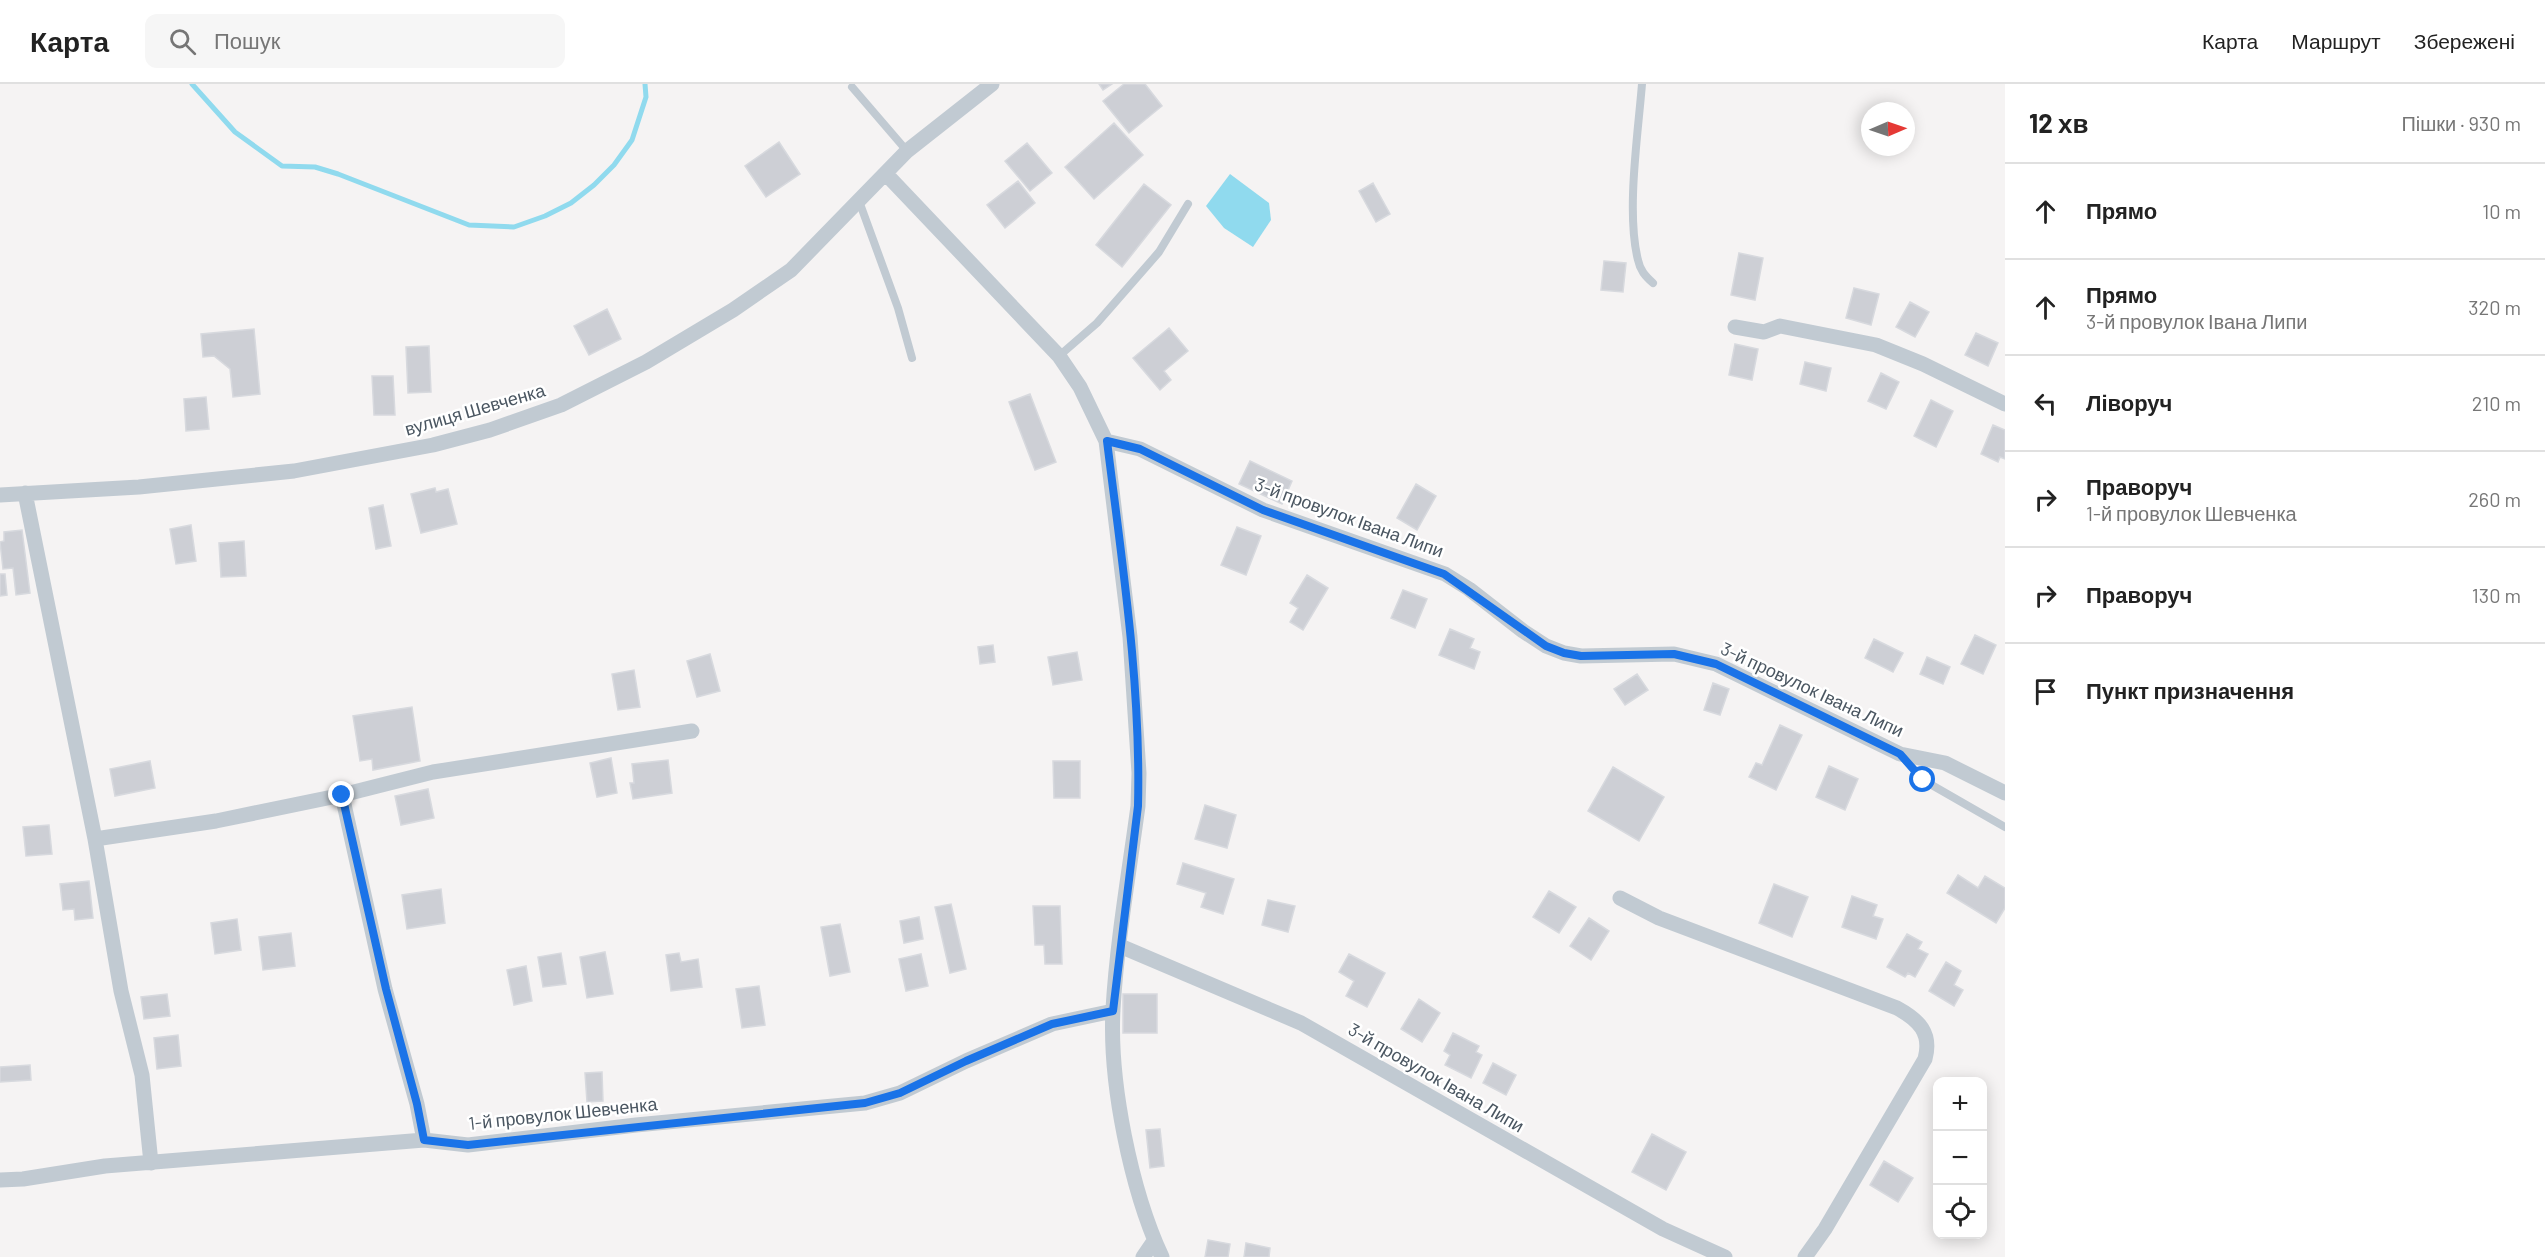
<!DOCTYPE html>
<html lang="uk">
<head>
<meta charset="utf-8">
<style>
  body { margin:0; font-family:Barlow,sans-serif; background:#f6f6f6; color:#222 }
  .controls { position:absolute; right:18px; bottom:18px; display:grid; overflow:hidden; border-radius:12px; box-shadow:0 3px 15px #0003 }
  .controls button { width:54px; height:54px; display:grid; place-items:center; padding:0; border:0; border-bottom:2px solid #e0e0e0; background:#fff; color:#222; font:30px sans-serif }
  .compass { position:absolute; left:1861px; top:18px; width:54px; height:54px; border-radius:50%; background:#fff; box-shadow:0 3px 15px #0003; rotate:88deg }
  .stop { position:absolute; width:18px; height:18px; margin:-14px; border:4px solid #1a73e8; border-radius:50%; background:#fff }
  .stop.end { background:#1a73e8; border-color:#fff; box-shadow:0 2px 6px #0008 }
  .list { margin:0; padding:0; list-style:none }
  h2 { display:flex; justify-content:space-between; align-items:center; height:78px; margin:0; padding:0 24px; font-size:26px }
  h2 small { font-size:20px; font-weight:400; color:#767676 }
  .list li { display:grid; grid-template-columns:39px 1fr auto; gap:18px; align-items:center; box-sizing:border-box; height:96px; padding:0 24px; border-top:2px solid #e0e0e0 }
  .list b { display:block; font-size:22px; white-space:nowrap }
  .list p { margin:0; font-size:20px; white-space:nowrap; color:#767676 }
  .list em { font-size:20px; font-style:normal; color:#767676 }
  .icon { flex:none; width:33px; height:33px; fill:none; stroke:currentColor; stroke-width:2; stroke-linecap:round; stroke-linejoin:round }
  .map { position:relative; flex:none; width:2005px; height:1173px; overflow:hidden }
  header { display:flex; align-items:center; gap:36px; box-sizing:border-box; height:84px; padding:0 30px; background:#fff; border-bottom:2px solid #e0e0e0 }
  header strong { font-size:28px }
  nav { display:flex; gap:33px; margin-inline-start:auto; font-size:21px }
  .search { width:420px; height:54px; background:#f6f6f6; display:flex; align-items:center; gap:15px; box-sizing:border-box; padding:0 21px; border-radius:12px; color:#767676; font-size:22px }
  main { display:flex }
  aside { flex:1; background:#fff }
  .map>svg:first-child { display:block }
</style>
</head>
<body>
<header>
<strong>Карта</strong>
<div class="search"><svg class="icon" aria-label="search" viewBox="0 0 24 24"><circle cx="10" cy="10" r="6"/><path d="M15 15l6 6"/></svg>Пошук</div>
<nav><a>Карта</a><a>Маршрут</a><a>Збережені</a></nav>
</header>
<main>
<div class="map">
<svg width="2005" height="1173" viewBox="0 0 2005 1173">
  <rect width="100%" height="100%" fill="#f5f3f3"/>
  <path fill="#90daee" d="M1230 90 1269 119 1271 136 1253 163 1224 144 1206 122Z"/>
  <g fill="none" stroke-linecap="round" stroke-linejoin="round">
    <path stroke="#90daee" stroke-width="5" d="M192 0 235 48 282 82 315 83 338 90 469 141 514 143 545 132 571 119 594 101 614 81 632 56 646 13 645 0"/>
  </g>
  <path fill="#cdcfd5" stroke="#d7d9de" stroke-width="1.5" d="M1099 0H1112L1103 6Z
    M1124 0H1145L1162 22 1129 49 1103 17Z
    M1114 39 1143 71 1094 115 1065 83Z
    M779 58 800 90 766 113 745 82Z
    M1027 59 1052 89 1030 107 1005 77Z
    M1018 97 1035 119 1005 144 987 121Z
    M1373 99 1390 130 1376 138 1359 107Z
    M1144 100 1171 121 1122 183 1096 161Z
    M1739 169 1763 174 1755 216 1731 211Z
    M1604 177 1626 179 1623 208 1601 206Z
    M1854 204 1879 210 1871 241 1846 234Z
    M1910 218 1929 228 1915 253 1896 243Z
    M607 225 621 255 589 271 574 242Z
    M1169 244 1188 267 1164 287 1171 296 1160 306 1133 274Z
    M254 245 260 310 233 313 230 285 214 272 203 273 201 250Z
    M1976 249 1998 259 1988 282 1965 271Z
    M1735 260 1758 265 1752 296 1729 291Z
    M429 262 431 308 408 309 406 263Z
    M1805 278 1831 284 1826 307 1800 300Z
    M1881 289 1899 298 1886 325 1868 317Z
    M372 292H393L395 331H374Z
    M1030 310 1056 378 1035 386 1009 318Z
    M206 313 209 345 186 347 184 315Z
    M1931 316 1953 327 1936 363 1914 352Z
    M1993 341 2005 346V375L2000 373 1998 378 1981 370Z
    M1250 377 1292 397 1282 420 1239 400Z
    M1416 400 1436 412 1417 446 1397 434Z
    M435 404 436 408 448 405 457 440 421 449 411 410Z
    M383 421 391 462 376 465 369 424Z
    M191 441 196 477 176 480 170 445Z
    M1237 443 1261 452 1246 491 1221 481Z
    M22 446 30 509 16 511 13 484 3 485 0 458 4 457V448Z
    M244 457 246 492 221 493 219 459Z
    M0 490H5L7 511 0 512Z
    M1307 491 1328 504 1303 546 1290 538 1298 524 1290 519Z
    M1403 506 1427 515 1415 544 1391 534Z
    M1450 545 1474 555 1470 564 1480 568 1474 585 1439 571Z
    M1975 551 1996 561 1983 590 1961 580Z
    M1874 555 1903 569 1893 588 1865 574Z
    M993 561 995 578 980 580 978 563Z
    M1077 568 1082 596 1053 601 1048 573Z
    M710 570 720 607 697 613 687 577Z
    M1927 573 1950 583 1943 600 1920 590Z
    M634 586 640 623 618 626 612 590Z
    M1637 590 1648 606 1625 621 1614 605Z
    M1713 599 1729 605 1720 631 1704 626Z
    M412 623 420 677 373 686 372 675 360 677 353 632Z
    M1780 641 1802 651 1776 706 1749 693 1756 679 1762 681Z
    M611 674 617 709 597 713 590 679Z
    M668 676 672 709 633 715 630 699H634L632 680Z
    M150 677 155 704 115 712 110 685Z
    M1053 677H1080V714H1054Z
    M1829 682 1858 695 1845 726 1816 713Z
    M1613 683 1664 713 1639 757 1588 727Z
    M428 705 434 734 401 741 395 712Z
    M1205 721 1236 731 1227 764 1195 755Z
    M49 741 52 770 26 772 23 743Z
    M1183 779 1234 795 1223 830 1201 823 1206 809 1177 800Z
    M1958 791 1978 804 1985 792 2005 804V824L1996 839 1947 809Z
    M89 797 93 834 75 836 74 825 63 826 60 800Z
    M1774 800 1808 813 1792 853 1759 839Z
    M441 805 445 839 407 845 402 811Z
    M1549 807 1576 823 1559 849 1533 833Z
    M1852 812 1877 821 1873 832 1883 835 1876 855 1842 843Z
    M1268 816 1295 822 1288 848 1262 841Z
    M951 820 966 885 950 889 935 823Z
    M1033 822H1060L1062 880H1045L1044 861H1035Z
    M919 833 923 855 904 859 900 837Z
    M1589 834 1609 847 1591 876 1570 862Z
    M237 835 241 866 215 870 211 839Z
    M840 840 850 888 830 892 821 843Z
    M291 849 295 882 263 886 259 853Z
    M1907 850 1922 858 1918 865 1928 870 1915 893 1908 889 1905 893 1887 883Z
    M605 868 613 910 587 914 580 873Z
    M561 869 566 900 543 903 538 873Z
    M679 869 681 878 698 875 702 903 671 907 666 871Z
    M921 870 928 902 906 907 899 875Z
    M1349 870 1385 889 1367 923 1346 912 1354 897 1339 888Z
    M1946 878 1961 887 1954 901 1963 906 1954 922 1929 907Z
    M526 882 532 917 514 921 507 886Z
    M759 902 765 941 742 944 736 905Z
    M167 910 170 932 144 935 141 913Z
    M1123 910H1157V949H1123Z
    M1419 915 1440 929 1422 958 1401 945Z
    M1453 949 1479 962 1476 968 1482 971 1471 994 1445 981 1450 971 1444 967Z
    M178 951 181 982 157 985 154 954Z
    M1493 979 1516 991 1506 1011 1483 999Z
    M30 981 31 996 0 998V983Z
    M602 988 603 1017 587 1018 585 989Z
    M1160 1045 1164 1082 1150 1084 1146 1046Z
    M1652 1050 1686 1068 1666 1106 1632 1088Z
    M1884 1077 1913 1094 1898 1118 1870 1101Z
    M1208 1156 1230 1160 1228 1173H1205Z
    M1246 1159 1270 1164 1269 1173H1244Z"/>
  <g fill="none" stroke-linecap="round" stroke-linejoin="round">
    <path stroke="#c1cad2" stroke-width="8" d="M1642 0C1638 50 1626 129 1638 176 1640 186 1645 192 1653 199
      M852 3 907 67
      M859 117 898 224 912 274
      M1059 272 1097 239 1159 168 1188 120
      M1903 673 1923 696 2005 743"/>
    <path stroke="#c1cad2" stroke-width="15" d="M886 90 1059 272 1080 303 1106 357 1130 553 1139 689 1138 722C1129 789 1117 857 1113 925 1109 999 1131 1106 1162 1173
      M1735 243 1764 248 1780 242 1876 261 1923 280 2005 320
      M1106 357 1140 365 1263 426 1445 490 1469 505 1523 547 1546 562 1564 569 1581 572 1674 570 1716 580 1900 670 1945 679 2005 709
      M25 409 95 755 121 907 142 991 151 1079
      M0 411 139 403 294 387 433 361 490 346 561 321 646 278 733 226 791 186 907 67 992 0
      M342 711 385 905 417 1020 424 1056
      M95 755 216 737 342 711 433 688 692 647
      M1620 814 1659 834 1897 924C1919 936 1932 949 1925 975L1825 1145 1805 1173
      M1120 862 1301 939 1663 1145 1725 1173
      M0 1096 23 1095 105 1082 424 1056 468 1061 485 1059 636 1041 865 1019 900 1009 966 977 1052 940 1113 927
      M1143 1173 1154 1157"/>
  </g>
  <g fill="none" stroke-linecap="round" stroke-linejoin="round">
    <path stroke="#1a73e8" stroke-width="8" d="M342 711 386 905 417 1020 424 1056 468 1061 865 1019 900 1009 966 977 1052 940 1113 927 1138 722C1141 600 1122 478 1107 357L1140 365 1263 426 1444 490 1546 562 1564 569 1581 572 1674 570 1716 580 1900 670 1923 696"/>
  </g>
  <g text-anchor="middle" stroke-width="5" stroke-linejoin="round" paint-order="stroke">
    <g font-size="18" fill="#4a5661" stroke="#fff">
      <text transform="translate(475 326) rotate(-16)" y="6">вулиця Шевченка</text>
      <text transform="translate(1349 434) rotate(20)" y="6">3-й провулок Івана Липи</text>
      <text transform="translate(1812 606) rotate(25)" y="6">3-й провулок Івана Липи</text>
      <text transform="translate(1436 994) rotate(30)" y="6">3-й провулок Івана Липи</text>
      <text transform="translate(563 1030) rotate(-6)" y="6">1-й провулок Шевченка</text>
    </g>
  </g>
</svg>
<div class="controls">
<button>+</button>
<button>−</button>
<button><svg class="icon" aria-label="locate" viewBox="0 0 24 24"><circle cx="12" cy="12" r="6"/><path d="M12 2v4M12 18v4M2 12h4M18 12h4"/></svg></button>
</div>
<svg class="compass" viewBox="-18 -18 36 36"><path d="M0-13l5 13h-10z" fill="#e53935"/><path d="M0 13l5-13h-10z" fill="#767676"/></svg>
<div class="stop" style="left:1923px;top:696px"></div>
<div class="stop end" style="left:342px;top:711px"></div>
</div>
<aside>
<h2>12 хв<small>Пішки · 930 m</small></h2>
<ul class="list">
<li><svg class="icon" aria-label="ahead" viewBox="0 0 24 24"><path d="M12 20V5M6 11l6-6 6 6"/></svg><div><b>Прямо</b></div><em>10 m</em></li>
<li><svg class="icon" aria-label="ahead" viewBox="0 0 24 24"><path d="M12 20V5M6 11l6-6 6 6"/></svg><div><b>Прямо</b><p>3-й провулок Івана Липи</p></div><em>320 m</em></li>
<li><svg class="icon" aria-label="left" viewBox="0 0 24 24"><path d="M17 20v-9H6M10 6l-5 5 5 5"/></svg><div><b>Ліворуч</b></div><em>210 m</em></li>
<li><svg class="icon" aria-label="right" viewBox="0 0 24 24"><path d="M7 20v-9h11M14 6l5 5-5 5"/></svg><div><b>Праворуч</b><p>1-й провулок Шевченка</p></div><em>260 m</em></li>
<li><svg class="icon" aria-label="right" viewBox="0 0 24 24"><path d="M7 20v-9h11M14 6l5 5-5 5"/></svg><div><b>Праворуч</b></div><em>130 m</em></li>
<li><svg class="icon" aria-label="arrive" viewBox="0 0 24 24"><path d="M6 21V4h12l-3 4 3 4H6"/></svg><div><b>Пункт призначення</b></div></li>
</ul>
</aside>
</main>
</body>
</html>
